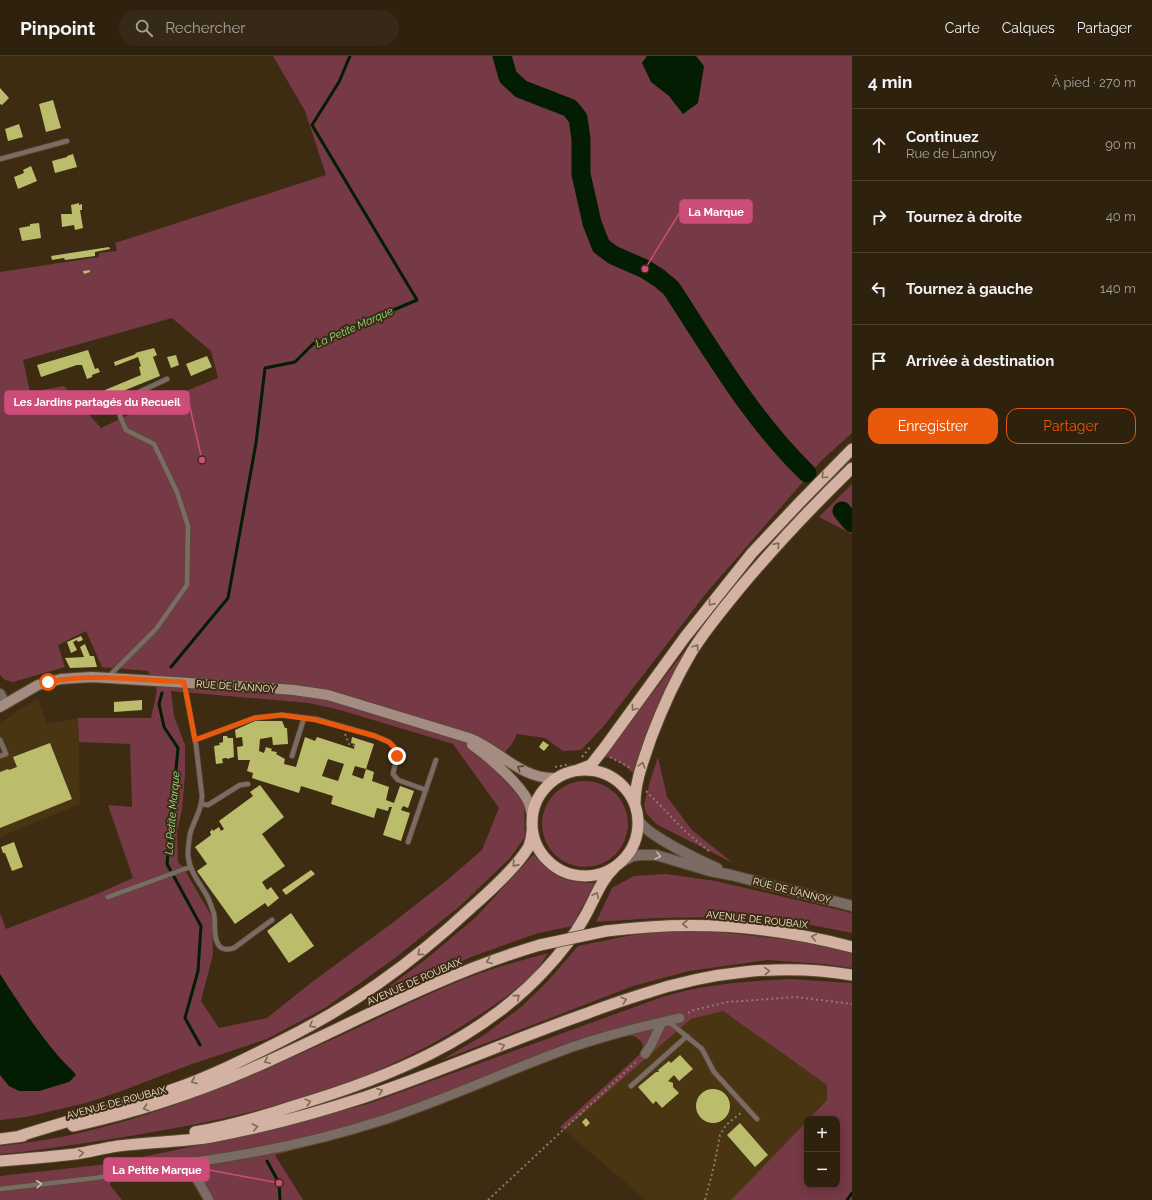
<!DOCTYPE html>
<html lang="fr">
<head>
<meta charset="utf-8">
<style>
  body { margin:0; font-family:Raleway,sans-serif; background:#362917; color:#f1f3f6 }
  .controls { position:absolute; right:12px; bottom:12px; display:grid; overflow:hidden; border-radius:8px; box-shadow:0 2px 10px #0003 }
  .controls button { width:36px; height:36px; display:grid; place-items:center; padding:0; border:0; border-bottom:1px solid #493e2e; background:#2e210e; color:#f1f3f6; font:20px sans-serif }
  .stop { position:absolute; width:12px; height:12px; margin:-9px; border:3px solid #ea580c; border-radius:50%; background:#fff }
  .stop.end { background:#ea580c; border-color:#fff; box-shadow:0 1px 4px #0008 }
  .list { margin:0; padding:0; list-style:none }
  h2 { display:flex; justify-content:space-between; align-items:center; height:52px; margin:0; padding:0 16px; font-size:17px }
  h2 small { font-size:13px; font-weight:400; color:#a7a39e }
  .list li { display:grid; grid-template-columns:26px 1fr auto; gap:12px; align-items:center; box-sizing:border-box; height:72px; padding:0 16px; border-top:1px solid #493e2e }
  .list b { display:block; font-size:15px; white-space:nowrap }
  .list p { margin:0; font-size:13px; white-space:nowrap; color:#a7a39e }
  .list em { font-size:13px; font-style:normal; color:#a7a39e }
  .actions { display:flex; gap:8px; padding:12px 16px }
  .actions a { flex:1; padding:9px 0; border:1px solid #ea580c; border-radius:12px; text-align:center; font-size:14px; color:#ea580c }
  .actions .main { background:#ea580c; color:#fff }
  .icon { flex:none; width:22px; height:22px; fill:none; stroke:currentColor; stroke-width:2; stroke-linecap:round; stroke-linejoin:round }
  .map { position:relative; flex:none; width:852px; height:1144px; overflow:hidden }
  header { display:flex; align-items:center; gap:24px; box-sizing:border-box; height:56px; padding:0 20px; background:#2e210e; border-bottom:1px solid #493e2e }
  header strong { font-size:19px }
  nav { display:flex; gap:22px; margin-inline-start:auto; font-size:14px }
  .search { width:280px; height:36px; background:#362917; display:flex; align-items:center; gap:10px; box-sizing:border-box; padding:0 14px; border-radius:22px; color:#a7a39e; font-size:15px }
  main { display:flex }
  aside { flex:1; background:#2e210e }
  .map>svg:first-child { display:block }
</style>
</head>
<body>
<header>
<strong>Pinpoint</strong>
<div class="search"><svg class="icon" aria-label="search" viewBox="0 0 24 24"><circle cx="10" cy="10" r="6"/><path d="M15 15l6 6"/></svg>Rechercher</div>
<nav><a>Carte</a><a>Calques</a><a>Partager</a></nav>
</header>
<main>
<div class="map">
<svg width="852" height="1144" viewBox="0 0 852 1144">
  <rect width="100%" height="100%" fill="#3d2c12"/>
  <path fill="#4a3513" d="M38 643 47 668 78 662 80 748 0 781V668L18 654Z
    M723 955 827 1029V1044L809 1063H807V1065L731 1144H646L564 1074 691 963Z"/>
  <path fill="#763946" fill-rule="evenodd" d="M273 0H852V377L822 404 708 535 603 671 581 694 563 695 545 682 517 678 512 688 492 711 524 746 525 781 510 802 460 850 395 902 325 952 267 983 189 1009 119 1036 86 1047 26 1061 0 1064V857L6 873 97 838 133 822 108 749 132 751 130 688 79 686 78 662H151L157 634 148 615 102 611 86 575 58 589 65 611 13 626 5 624 0 619V216L99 201V197L117 195 115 187 326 119 305 55ZM172 262 211 295 218 322 137 355 101 372 64 330 30 336 23 304ZM171 635 309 647 340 654 453 688 499 752 482 794 446 825 391 868 312 926 267 962 219 972 201 945 213 898 212 861 183 811 178 806 177 775 182 753 185 720V689L174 660Z
    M852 428V478L819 461Z
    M686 593C666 634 646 673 633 717 624 709 616 703 604 700Z
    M658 701 667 741 692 774 733 807 656 768 646 757 644 749 650 725Z
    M542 768a43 43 0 1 1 86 0a43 43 0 1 1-86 0Z
    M534 798C552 821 566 827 595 827L572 870 535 878 471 901 364 949 425 904 476 861Z
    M666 818 716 825 852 857V877L786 864 725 861 656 862 596 866 612 832 634 820Z
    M692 873 808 886 852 897V912L824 908 767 904 689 915 633 930 440 1005 484 979 521 951 548 925 578 890 632 879Z
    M548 897C544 903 540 910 536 915 519 933 497 947 476 961 343 1051 178 1074 22 1096L0 1098V1090C126 1078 243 1024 357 972 396 954 435 934 475 919 499 910 524 904 548 897Z
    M790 923 852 927V1144H731L807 1065V1129H837V1063H809L827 1044V1029L723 955 691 963 564 1074 560 1071 640 998 643 991 642 986 636 981 627 979 596 986 516 1015 390 1068 275 1099 303 1144H203L189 1121 181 1117 170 1114 112 1123 110 1129 122 1144H0V1120L108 1108 267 1075 371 1047 662 941C704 928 747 925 790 923Z"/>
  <path fill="#021d02" d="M647 0H696L704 10 698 47 683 58 669 40 651 26 642 7Z
    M0 918C18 946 37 975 59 1001 64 1007 71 1012 76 1019L69 1026 39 1035H19L9 1030 0 1019Z"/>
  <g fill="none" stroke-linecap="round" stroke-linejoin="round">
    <path stroke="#021d02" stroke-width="3" d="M171 611 228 542 256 387 265 312 295 306 313 288 417 244 312 69 339 26 350 0
      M162 637 159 648 164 671 178 692 167 808 201 870 198 915 185 962 200 989
      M267 1105 279 1127 280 1144
      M847 1144 852 1137"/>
    <path stroke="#021d02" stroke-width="19" d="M502 0 508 21 521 33 570 52 578 62 581 83V118L592 167 601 190 613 199 645 213 659 222 671 232C713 296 752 364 807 417
      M842 455 852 467"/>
  </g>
  <path fill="#bbbd6c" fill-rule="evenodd" d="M0 32 9 42 2 49 0 48Z
    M53 44 61 72 46 76 39 48Z
    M19 68 23 81 8 85 5 73Z
    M73 98 77 111 55 117 52 105 67 101V100Z
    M31 110 37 125 18 133 14 121 24 117 23 114Z
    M79 147V149L82 148V154H80L83 172 75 174 74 169 62 171 61 158H72L71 149Z
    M39 167 41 182 22 185 19 172 30 170V168Z
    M109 191 110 193 95 196V200L65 204 64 202 52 204 51 200Z
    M90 214V216L84 218 83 215Z
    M154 292 157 299 153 301 160 320 96 346 93 339 141 319 139 311 141 310 138 301 115 310 114 306 136 298 135 297Z
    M88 294 95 313 98 312 100 316 92 319V321L87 323 82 309H77L41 321 37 309Z
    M176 299 179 309 171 312 167 301Z
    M207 300 212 311 191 320 186 308Z
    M81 580 83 584 78 586 77 584 73 586 77 594 71 597 67 586Z
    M85 588 90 600H94L97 611 70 612 65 602 84 601 80 591Z
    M142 644V654L114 656V646Z
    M255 665H282L285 672H287L288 688 273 689 272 681 260 683 259 695 264 697 266 691 272 693 271 695 277 696 276 698 285 703 284 708 296 711 305 681 315 685 317 681 354 693 355 688 351 687 352 681 374 688 366 713 355 710 352 719 363 723 366 713 374 716 372 725 389 731 386 744 394 747 400 730 414 735 408 752 403 750 401 754 410 757 401 785 383 779 392 751H389L388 755 377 752 374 762 331 748 333 740 301 730 299 737 252 722 253 717 247 715 250 704H238L237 691 243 690 242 681 236 682 235 674ZM328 703 344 708 338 725 322 720Z
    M223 680H227L228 682H233L234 701 227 703V702H225L222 703 223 707 216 708 214 690 220 689 219 687 223 686Z
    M543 685 549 689 544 695 539 691Z
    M50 687 72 743 0 772V716L8 713 9 714 17 711 13 701Z
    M260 729 284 761 262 778 285 810 262 826 267 834 271 831 279 842 268 851 265 847 235 868 197 815 207 808 195 791 211 779 210 776 212 773 213 775 219 771 221 775 224 773 219 765 253 740 250 736Z
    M14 786 23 811 12 815 5 797H3L1 791Z
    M311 814 315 818 286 839 282 834Z
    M291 857 314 890 289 907 267 875Z
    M680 999 693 1013 679 1025 674 1019 668 1025 673 1027V1031L679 1037 662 1052 656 1045 653 1048 638 1031 656 1016H659L658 1014 669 1005 671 1007Z
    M696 1050a17 17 0 1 1 34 0a17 17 0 1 1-34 0Z
    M586 1062 590 1067 586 1071 582 1066Z
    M740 1067 768 1099 755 1111 727 1079Z"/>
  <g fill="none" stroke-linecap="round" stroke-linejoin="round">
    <g stroke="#5a4a32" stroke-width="6">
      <path id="service" d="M0 103 67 85
        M108 621 156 573 187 529 188 470 177 436 154 388 126 374 120 360 122 344 167 323
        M184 626 196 689 202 740C202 754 194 764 190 778 189 784 188 793 188 799 189 815 200 827 207 840 210 845 211 850 213 855 217 865 212 878 218 888 221 894 228 894 234 892L272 864
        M0 684 6 698 0 700
        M195 684 255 662 281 659 316 663 375 680 389 686 395 692 397 700 393 718 398 724 426 734
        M292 700 304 662
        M202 748 208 749 240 729 248 728
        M408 786 436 704
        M108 841 190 811
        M669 966 702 993 714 1016 757 1063
        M631 1030 687 980
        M0 1133 95 1122 188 1107"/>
    </g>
    <g stroke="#5a4a32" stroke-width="11">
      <path id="minor" d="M645 998 651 989 662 966
        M209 1144 188 1107C254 1098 319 1085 383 1064 447 1043 508 1014 572 991 607 979 643 970 680 962"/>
    </g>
    <g stroke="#5a4a32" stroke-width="12">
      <path id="tertiary" d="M0 638 5 648
        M639 765C647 779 700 805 717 812
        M621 806 633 800 640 799H656L710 815 731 819 852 850"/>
    </g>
    <g stroke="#5a4a32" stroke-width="12">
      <path id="secondary" d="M0 651 38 629 61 623 76 622 92 621 254 631 294 634 328 639 469 682C500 694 521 724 557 722
        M472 689C488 700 519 727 528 745 530 749 531 754 532 760"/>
    </g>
    <g stroke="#5a4a32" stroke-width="13">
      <path id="trunk" d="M532 767a53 53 0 1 1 106 0a53 53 0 1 1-106 0Z
        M578 714 591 709 605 691 685 581 752 497 801 445 852 393
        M635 747C635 725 644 703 651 682 662 653 675 624 691 597 705 574 723 553 740 532 775 490 813 450 852 412
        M606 875C691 864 769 869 852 891
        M73 1070C133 1057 190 1039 246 1015 343 973 437 919 540 889
        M195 1076C230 1070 264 1060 297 1049 387 1022 479 985 544 915 559 899 573 882 584 862 594 845 600 825 615 811
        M17 1081C68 1064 121 1052 171 1034 209 1021 245 1003 281 985 315 968 348 949 379 927 412 904 443 878 472 851 489 836 519 809 529 790 531 785 532 780 532 775
        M0 1083 23 1080
        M0 1105C25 1103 50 1101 75 1098 89 1096 104 1092 118 1090 149 1086 180 1086 211 1081 261 1072 316 1057 365 1041 440 1016 513 983 588 957 606 950 624 944 643 938 709 916 782 907 852 919"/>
    </g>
    <path stroke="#8c7d68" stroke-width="2" stroke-dasharray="2 3" stroke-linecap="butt" d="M345 678 349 688 355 690
      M582 701 591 690
      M610 701 631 712
      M555 711 570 708
      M646 735 685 775 711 797
      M688 957 694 954 728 946 797 941 852 948
      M488 1144 638 1004
      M705 1144 714 1110 720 1079 726 1069 742 1056"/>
    <use href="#service" stroke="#7a6b65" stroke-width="4.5"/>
    <use href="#minor" stroke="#7a6b65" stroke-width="9"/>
    <use href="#tertiary" stroke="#7a6b65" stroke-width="10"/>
    <use href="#secondary" stroke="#a48c83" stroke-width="10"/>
    <use href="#trunk" stroke="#d3b2a4" stroke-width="11"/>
    <g stroke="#5a4a32" stroke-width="13" stroke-linecap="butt">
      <path id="trunk-bridge" d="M540 889 606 875"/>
    </g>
    <use href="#trunk-bridge" stroke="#d3b2a4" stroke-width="11"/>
  </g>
  <defs><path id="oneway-chevron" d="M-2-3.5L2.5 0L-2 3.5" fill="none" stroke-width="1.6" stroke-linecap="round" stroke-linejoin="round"/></defs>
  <g stroke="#806854">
    <use href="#oneway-chevron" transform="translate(824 420) rotate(135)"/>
    <use href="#oneway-chevron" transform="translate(777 489) rotate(-49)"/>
    <use href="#oneway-chevron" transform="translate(711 547) rotate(129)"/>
    <use href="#oneway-chevron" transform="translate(696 591) rotate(-56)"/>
    <use href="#oneway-chevron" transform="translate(634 652) rotate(126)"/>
    <use href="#oneway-chevron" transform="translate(642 709) rotate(-73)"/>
    <use href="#oneway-chevron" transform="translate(515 808) rotate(132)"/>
    <use href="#oneway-chevron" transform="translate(596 839) rotate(-64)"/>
    <use href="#oneway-chevron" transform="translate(685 868) rotate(180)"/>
    <use href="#oneway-chevron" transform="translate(814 881) rotate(-168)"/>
    <use href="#oneway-chevron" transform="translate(420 897) rotate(140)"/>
    <use href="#oneway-chevron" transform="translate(489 905) rotate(159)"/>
    <use href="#oneway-chevron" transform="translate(767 915) rotate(-3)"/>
    <use href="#oneway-chevron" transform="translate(517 941) rotate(-41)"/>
    <use href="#oneway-chevron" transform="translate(624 944) rotate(-19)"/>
    <use href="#oneway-chevron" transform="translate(312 969) rotate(151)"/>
    <use href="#oneway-chevron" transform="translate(502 990) rotate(-21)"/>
    <use href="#oneway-chevron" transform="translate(267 1005) rotate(155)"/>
    <use href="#oneway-chevron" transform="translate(194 1025) rotate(158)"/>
    <use href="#oneway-chevron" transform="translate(380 1035) rotate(-20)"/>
    <use href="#oneway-chevron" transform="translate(308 1046) rotate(-17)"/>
    <use href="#oneway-chevron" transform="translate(146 1052) rotate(162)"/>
    <use href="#oneway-chevron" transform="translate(255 1071) rotate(-14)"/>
    <use href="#oneway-chevron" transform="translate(81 1097) rotate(-9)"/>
  </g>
  <use stroke="#5c4934" href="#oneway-chevron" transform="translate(520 712) rotate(-147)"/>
  <g stroke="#c7bbaf">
    <use href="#oneway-chevron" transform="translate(658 800) rotate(14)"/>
    <use href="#oneway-chevron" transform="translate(39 1128) rotate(-6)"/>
  </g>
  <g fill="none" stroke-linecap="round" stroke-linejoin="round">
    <path stroke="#ea580c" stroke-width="5" d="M48 626C92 617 139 624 184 626L195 684 254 662 282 659 316 664 375 680 389 686 395 692 397 700"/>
  </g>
  <g text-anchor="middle" stroke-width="4" stroke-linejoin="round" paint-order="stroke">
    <g font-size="10" fill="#f1e6d7" stroke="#3d2c12">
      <text transform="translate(236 630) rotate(4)" y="4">RUE DE LANNOY</text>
      <text transform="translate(792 834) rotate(14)" y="4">RUE DE LANNOY</text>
      <text transform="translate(757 863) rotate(6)" y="4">AVENUE DE ROUBAIX</text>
      <text transform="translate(414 925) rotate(-24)" y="4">AVENUE DE ROUBAIX</text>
      <text transform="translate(116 1046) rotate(-15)" y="4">AVENUE DE ROUBAIX</text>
    </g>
    <g font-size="11" font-style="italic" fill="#94e191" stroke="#3d2c12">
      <text transform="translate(354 271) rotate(-24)" y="4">La Petite Marque</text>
      <text transform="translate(172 757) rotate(-85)" y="4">La Petite Marque</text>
    </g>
  </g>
  <path fill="none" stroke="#ce4c7a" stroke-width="1.5" d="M645 213L680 156M202 404L189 347M279 1127L209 1114"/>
  <g fill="#ce4c7a" stroke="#3d2c12" stroke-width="1.5">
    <circle cx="645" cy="213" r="4"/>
    <circle cx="202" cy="404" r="4"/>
    <circle cx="279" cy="1127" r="4"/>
  </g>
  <g fill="#ce4c7a" stroke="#ce4c7a" stroke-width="1.5">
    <rect x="680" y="144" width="72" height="23" rx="4"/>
    <rect x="5" y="335" width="184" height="23" rx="4"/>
    <rect x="104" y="1102" width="105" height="23" rx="4"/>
  </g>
  <g font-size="11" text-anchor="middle" font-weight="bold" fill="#fff">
    <text x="716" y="160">La Marque</text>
    <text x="97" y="350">Les Jardins partagés du Recueil</text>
    <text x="157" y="1118">La Petite Marque</text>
  </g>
</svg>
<div class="controls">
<button>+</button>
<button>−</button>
</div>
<div class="stop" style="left:48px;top:626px"></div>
<div class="stop end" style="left:397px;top:700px"></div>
</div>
<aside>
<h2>4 min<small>À pied · 270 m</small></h2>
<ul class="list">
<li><svg class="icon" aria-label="ahead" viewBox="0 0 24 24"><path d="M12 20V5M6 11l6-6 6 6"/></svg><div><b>Continuez</b><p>Rue de Lannoy</p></div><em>90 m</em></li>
<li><svg class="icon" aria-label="right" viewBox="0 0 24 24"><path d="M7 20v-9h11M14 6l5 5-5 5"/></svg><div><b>Tournez à droite</b></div><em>40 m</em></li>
<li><svg class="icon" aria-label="left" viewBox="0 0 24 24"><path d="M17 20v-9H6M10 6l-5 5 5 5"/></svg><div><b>Tournez à gauche</b></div><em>140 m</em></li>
<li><svg class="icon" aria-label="arrive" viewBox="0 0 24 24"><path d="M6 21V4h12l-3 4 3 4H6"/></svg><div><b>Arrivée à destination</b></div></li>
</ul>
<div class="actions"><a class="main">Enregistrer</a><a>Partager</a></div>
</aside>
</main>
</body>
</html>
